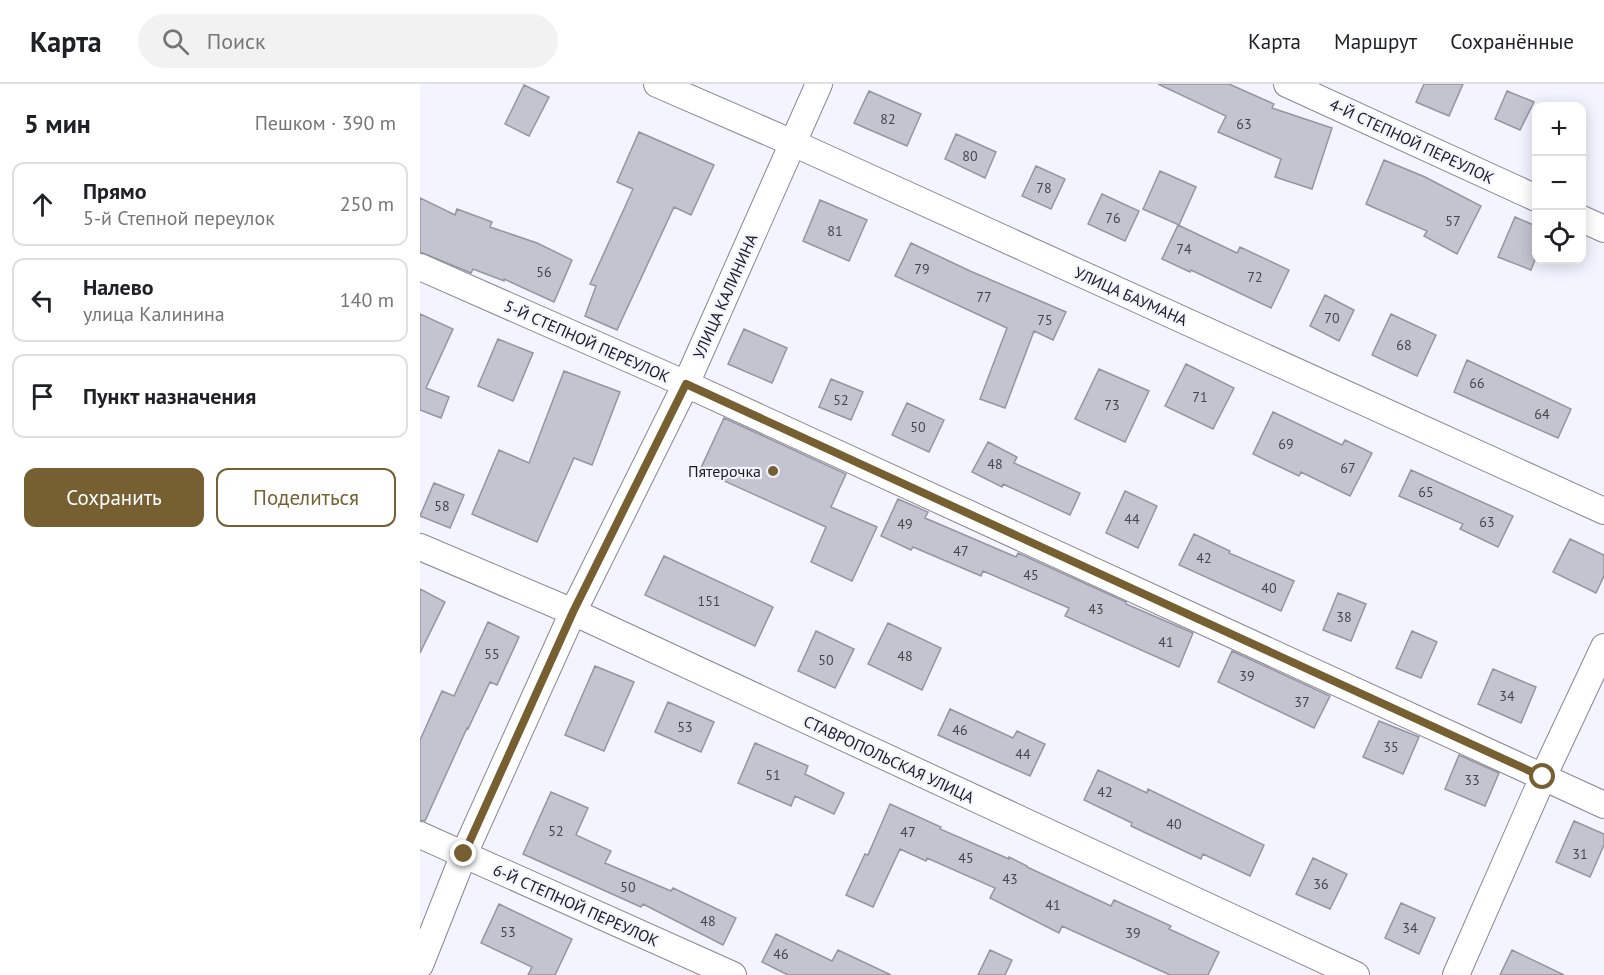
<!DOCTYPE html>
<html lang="ru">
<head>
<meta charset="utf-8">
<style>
  body { margin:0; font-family:"PT Sans",sans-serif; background:#f2f2f2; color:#202124 }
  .controls { position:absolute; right:18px; top:18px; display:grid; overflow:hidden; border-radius:12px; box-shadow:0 3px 15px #0003 }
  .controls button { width:54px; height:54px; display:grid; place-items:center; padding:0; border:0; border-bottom:2px solid #e0e0e0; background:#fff; color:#202124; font:30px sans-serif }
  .stop { position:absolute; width:18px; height:18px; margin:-14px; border:4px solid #765f30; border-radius:50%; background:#fff }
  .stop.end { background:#765f30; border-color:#fff; box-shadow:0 2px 6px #0008 }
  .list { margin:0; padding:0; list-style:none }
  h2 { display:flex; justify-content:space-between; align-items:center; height:78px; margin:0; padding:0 24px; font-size:26px }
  h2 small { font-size:20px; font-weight:400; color:#757577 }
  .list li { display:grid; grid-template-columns:39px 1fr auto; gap:18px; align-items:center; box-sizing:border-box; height:84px; margin:0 12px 12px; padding:0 12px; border:2px solid #e0e0e0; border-radius:12px }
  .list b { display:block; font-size:22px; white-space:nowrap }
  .list p { margin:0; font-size:20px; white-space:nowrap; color:#757577 }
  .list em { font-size:20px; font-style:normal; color:#757577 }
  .actions { display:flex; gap:12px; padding:18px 24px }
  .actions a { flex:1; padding:14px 0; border:2px solid #765f30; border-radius:12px; text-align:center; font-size:21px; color:#765f30 }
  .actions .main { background:#765f30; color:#fff }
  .icon { flex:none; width:33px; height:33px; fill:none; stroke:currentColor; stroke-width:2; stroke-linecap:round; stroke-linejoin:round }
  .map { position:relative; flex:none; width:1184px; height:891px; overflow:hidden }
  header { display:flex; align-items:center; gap:36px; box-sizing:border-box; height:84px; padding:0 30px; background:#fff; border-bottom:2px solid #e0e0e0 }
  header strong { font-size:28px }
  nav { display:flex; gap:33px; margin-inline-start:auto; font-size:21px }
  .search { width:420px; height:54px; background:#f2f2f2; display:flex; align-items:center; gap:15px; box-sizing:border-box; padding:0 21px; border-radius:33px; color:#757577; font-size:22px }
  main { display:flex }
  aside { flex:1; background:#fff }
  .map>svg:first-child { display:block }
</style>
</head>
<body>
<header>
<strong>Карта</strong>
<div class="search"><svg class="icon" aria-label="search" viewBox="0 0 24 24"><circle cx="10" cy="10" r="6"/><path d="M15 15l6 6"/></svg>Поиск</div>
<nav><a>Карта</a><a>Маршрут</a><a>Сохранённые</a></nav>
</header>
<main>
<aside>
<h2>5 мин<small>Пешком · 390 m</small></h2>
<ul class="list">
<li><svg class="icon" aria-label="ahead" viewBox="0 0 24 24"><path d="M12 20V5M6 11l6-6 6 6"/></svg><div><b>Прямо</b><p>5-й Степной переулок</p></div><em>250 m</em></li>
<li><svg class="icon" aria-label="left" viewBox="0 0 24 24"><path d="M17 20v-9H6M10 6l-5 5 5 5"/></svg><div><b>Налево</b><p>улица Калинина</p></div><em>140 m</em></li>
<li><svg class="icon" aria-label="arrive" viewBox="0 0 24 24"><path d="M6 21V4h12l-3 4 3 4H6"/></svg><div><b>Пункт назначения</b></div></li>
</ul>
<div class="actions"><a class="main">Сохранить</a><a>Поделиться</a></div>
</aside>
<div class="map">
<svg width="1184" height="891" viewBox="0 0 1184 891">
  <rect width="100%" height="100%" fill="#f3f4ff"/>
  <path fill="#c4c4d1" stroke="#9595a2" stroke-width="1.5" d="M738 0H809L854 20 852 24 912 44 892 105 855 93 861 75 798 48 806 32Z
    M1004 0H1043L1029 32 996 18Z
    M104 1 129 13 109 52 85 40Z
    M449 7 501 30 487 62 434 39Z
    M1087 7 1114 18 1100 46 1075 35Z
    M219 48 294 81 271 131 254 123 197 246 165 232 176 202 170 200 213 105 197 98Z
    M536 50 576 68 565 94 525 75Z
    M964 76 1005 93 1061 122 1037 170 1004 152 1007 147 946 120Z
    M616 82 645 95 631 125 602 112Z
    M740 87 776 103 759 141 723 125Z
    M682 110 719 127 705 157 668 140Z
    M0 114 35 131 37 125 72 138 70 143 117 159 152 176 134 218 84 195V197L53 185 51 189 0 168Z
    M400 116 447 136 429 177 383 157Z
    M1095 133 1116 142V173L1111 186 1078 173Z
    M758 141 817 169 820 163 869 186 851 224 771 186 770 188 742 175Z
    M491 159 550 187 646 228 633 256 614 247 585 324 560 315 587 244 475 192Z
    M905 211 934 226 919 257 890 242Z
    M0 230 33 245 6 304 29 313 21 334 0 326Z
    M971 230 1016 251 997 292 952 271Z
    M324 245 367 264 352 299 308 280Z
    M78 255 113 269 93 317 58 302Z
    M1047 276 1151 325 1138 354 1034 308Z
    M766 280 814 304 793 345 745 322Z
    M679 285 729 307 705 358 655 335Z
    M144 287 200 308 172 381 154 374 117 458 52 430 79 366 109 379Z
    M411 295 443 308 431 336 399 323Z
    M487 319 524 336 509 368 472 351Z
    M853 328 922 361 925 356 952 369 930 412 881 388 879 392 833 370Z
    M304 334 426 390 411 423 457 443 432 497 391 478 406 443 280 386Z
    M568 358 597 373 594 379 660 409 650 431 583 400 582 403 552 388Z
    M991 386 1093 432 1078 463 1040 445 1043 440 979 412Z
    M14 399 44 411 30 444 0 432Z
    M705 407 737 422 718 464 686 449Z
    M478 415 508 428 505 434 596 473 598 469 706 518V520L773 549 759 583 645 532 649 524 563 487 561 492 493 463 491 466 461 452Z
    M774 450 810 467 809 469 874 497 861 527 759 481Z
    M1150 455 1184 471V492L1176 509 1133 488Z
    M244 472 353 523 335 562 225 511Z
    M0 505 25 518 0 569Z
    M918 509 946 520 931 557 903 546Z
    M68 538 99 553 77 601 70 598 48 645 47 644 5 737 0 736V656L22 607 34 612Z
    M468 539 521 564 502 606 448 580Z
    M396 547 434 565 415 604 378 587Z
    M992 547 1017 558 1001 594 976 584Z
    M812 567 910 612 894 644 798 598Z
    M175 582 214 598 184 667 145 651Z
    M1073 585 1116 603 1101 639 1058 620Z
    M248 618 294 638 281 668 235 648Z
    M530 625 593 654 597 647 625 660 610 692 518 651Z
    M959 637 999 653 983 690 943 673Z
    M335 659 388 682 385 690 424 709 414 730 375 712 371 722 318 699Z
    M1039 671 1079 689 1065 722 1025 705Z
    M678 686 727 709 728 705 844 761 830 792 783 770 781 775 711 742 712 739 664 716Z
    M131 708 168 724 156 751 191 767 185 779 251 807 253 804 316 834 303 861 223 820 221 823 103 770Z
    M470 720 521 743 520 745 589 775V773L607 782V783L691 822 694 816 751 842 749 845 799 868 788 891H750L642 842 639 849 570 814 575 804 507 774 506 777 480 765 453 823 426 811 445 770 448 771Z
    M1154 737 1184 750V761L1170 793 1136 778Z
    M893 774 927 790 910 825 876 810Z
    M981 819 1015 834 999 870 965 854Z
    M79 820 152 855 135 891H108L112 883 61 859Z
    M356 850 412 877 418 866 471 891H368L342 878Z
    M570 866 592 876 585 891H558Z
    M1092 866 1144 891H1080Z"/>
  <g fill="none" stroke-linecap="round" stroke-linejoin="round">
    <g stroke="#878793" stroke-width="28">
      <path id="minor" d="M237 0 373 59 1184 427
        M867 0 1116 114
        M1162 135 1184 145
        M0 183 266 300 1184 721
        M0 463 153 528 936 891
        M0 751 313 891
        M0 881 44 770 153 528 266 300 399 0
        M1036 891 1123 693 1184 563"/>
    </g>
    <use href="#minor" stroke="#fff" stroke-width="26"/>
  </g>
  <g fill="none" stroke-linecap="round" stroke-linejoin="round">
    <path stroke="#765f30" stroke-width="8" d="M44 770 153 528 266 300 1123 693"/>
  </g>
  <circle fill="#765f30" stroke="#f3f4ff" stroke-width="2" cx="353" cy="387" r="6"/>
  <g text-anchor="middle" stroke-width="4.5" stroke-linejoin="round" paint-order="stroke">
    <g font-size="14" fill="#45454c">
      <text x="468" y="40">82</text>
      <text x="824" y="45">63</text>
      <text x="550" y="77">80</text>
      <text x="624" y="109">78</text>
      <text x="693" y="139">76</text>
      <text x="1033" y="142">57</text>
      <text x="415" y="152">81</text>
      <text x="764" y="170">74</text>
      <text x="502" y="190">79</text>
      <text x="124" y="193">56</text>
      <text x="835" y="198">72</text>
      <text x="564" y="218">77</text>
      <text x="912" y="239">70</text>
      <text x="625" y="241">75</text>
      <text x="984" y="266">68</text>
      <text x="1057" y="304">66</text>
      <text x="780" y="318">71</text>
      <text x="421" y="321">52</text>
      <text x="692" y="326">73</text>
      <text x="1122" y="335">64</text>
      <text x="498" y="348">50</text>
      <text x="866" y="365">69</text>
      <text x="575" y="385">48</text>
      <text x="928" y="389">67</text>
      <text x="1006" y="413">65</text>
      <text x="22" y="427">58</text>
      <text x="712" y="440">44</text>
      <text x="1067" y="443">63</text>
      <text x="485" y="445">49</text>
      <text x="541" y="472">47</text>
      <text x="784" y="479">42</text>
      <text x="611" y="496">45</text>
      <text x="849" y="509">40</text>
      <text x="289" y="522">151</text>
      <text x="676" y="530">43</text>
      <text x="924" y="538">38</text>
      <text x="746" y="563">41</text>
      <text x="72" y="575">55</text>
      <text x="485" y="577">48</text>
      <text x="406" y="581">50</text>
      <text x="827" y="597">39</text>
      <text x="1087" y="617">34</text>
      <text x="882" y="623">37</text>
      <text x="265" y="648">53</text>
      <text x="540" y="651">46</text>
      <text x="971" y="668">35</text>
      <text x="603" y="675">44</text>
      <text x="353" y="696">51</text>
      <text x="1052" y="701">33</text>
      <text x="685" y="713">42</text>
      <text x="754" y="745">40</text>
      <text x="136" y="752">52</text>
      <text x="488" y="753">47</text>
      <text x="1160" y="775">31</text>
      <text x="546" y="779">45</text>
      <text x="590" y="800">43</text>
      <text x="901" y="805">36</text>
      <text x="208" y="808">50</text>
      <text x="633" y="826">41</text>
      <text x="288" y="842">48</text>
      <text x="990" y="849">34</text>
      <text x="88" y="853">53</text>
      <text x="713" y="854">39</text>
      <text x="361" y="875">46</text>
    </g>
    <g font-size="16" fill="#1b1b20" stroke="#f3f4ff">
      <text transform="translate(992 57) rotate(25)" y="6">4-Й СТЕПНОЙ ПЕРЕУЛОК</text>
      <text transform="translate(305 212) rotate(-66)" y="6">УЛИЦА КАЛИНИНА</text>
      <text transform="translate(711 212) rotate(24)" y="6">УЛИЦА БАУМАНА</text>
      <text transform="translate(167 257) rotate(24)" y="6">5-Й СТЕПНОЙ ПЕРЕУЛОК</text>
      <text transform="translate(469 675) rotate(25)" y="6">СТАВРОПОЛЬСКАЯ УЛИЦА</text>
      <text transform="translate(156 821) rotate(24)" y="6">6-Й СТЕПНОЙ ПЕРЕУЛОК</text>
    </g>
    <g font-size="16" fill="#1b1b20" stroke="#f3f4ff" text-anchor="end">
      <text x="341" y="393">Пятерочка</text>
    </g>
  </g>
</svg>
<div class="controls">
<button>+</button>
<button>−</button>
<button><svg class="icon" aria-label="locate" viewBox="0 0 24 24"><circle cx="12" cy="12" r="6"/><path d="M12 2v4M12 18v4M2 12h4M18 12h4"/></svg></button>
</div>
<div class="stop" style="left:1123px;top:693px"></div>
<div class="stop end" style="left:44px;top:770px"></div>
</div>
</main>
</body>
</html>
